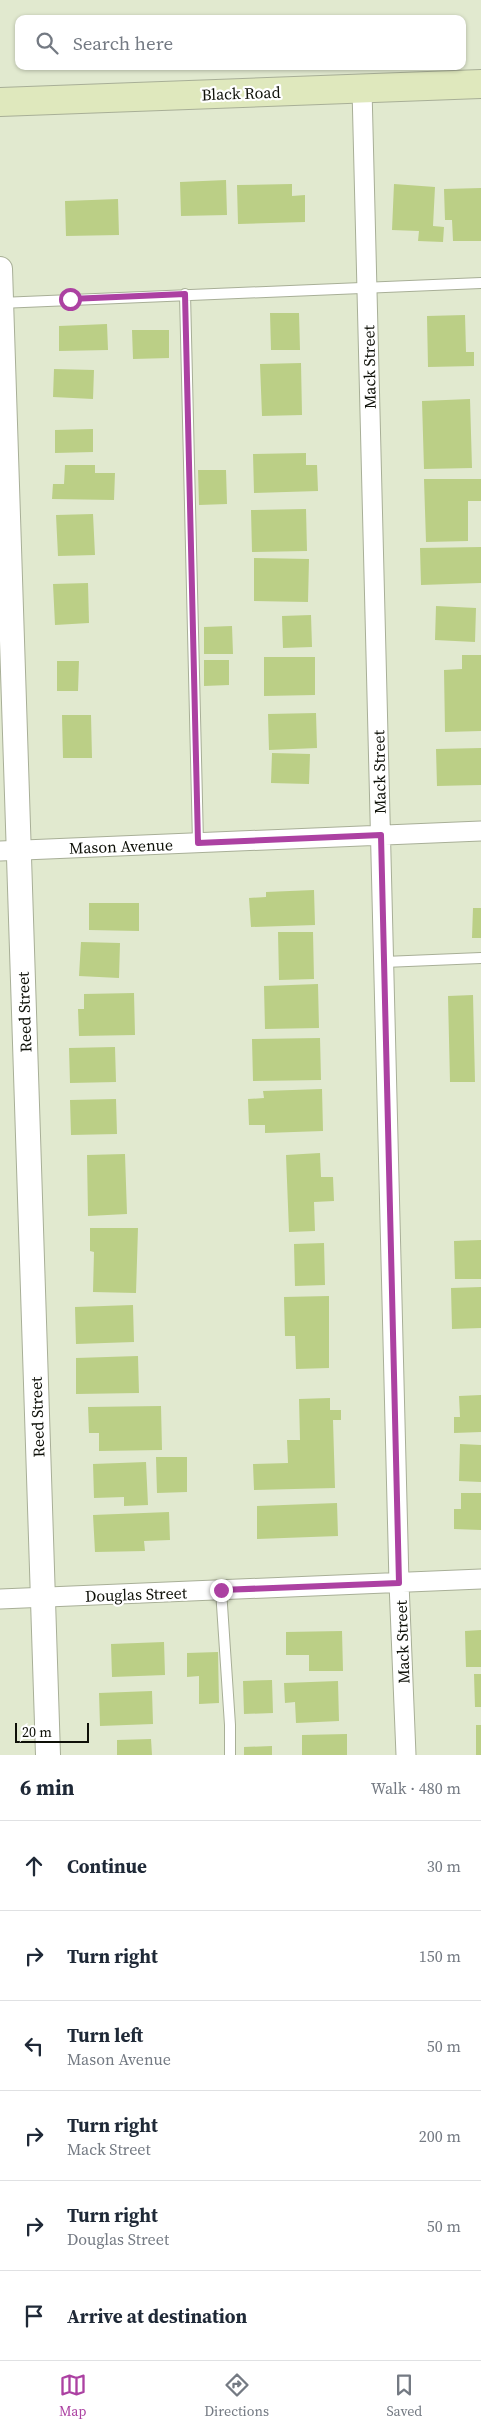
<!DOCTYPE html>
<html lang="en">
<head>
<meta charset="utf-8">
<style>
  body { margin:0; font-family:"Source Serif 4",serif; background:#f6f6f7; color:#1f2937 }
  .scale { position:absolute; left:15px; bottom:12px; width:74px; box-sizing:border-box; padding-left:5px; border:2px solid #0e1008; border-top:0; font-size:14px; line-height:18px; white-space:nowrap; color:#0e1008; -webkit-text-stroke:4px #fff; paint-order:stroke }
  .stop { position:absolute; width:15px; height:15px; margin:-11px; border:4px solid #ac41a2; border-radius:50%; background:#fff }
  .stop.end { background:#ac41a2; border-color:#fff; box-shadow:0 1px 5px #0008 }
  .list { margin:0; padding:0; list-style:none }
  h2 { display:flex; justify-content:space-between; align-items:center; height:65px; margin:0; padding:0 20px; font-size:21px }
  h2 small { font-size:16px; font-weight:400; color:#747a83 }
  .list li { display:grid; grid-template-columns:32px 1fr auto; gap:15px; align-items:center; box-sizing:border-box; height:90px; padding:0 20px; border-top:1px solid #e0e1e3 }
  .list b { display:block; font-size:19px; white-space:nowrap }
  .list p { margin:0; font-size:16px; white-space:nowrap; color:#747a83 }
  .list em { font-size:16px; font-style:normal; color:#747a83 }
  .icon { flex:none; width:28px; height:28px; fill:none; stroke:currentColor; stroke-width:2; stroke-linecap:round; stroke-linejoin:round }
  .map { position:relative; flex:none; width:481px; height:1755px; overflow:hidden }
  .search { position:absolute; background:#fff; box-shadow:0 1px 4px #0004; left:15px; right:15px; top:15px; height:55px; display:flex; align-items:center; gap:12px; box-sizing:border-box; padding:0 18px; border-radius:10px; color:#747a83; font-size:19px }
  .sheet { height:605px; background:#fff }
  nav { display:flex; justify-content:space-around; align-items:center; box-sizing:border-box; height:70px; border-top:1px solid #e0e1e3; background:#fff; font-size:14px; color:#747a83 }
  nav a { display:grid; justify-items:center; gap:2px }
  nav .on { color:#ac41a2 }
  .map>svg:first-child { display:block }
</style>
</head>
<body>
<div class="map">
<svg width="481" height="1755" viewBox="0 0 481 1755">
  <rect width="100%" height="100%" fill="#e1e9cf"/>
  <path fill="#bbcf86" d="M226 180 227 215 181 216 180 182Z
    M292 184V196L305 195V222L238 224 237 185Z
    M394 184 435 187 433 226 444 227 443 242 418 241 419 231 392 230Z
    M481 188V241H453L452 220H445L444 189Z
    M118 199 119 235 66 236 65 201Z
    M270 313H299L300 350H271Z
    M465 315 466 352H474V366L428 367 427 316Z
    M107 324 108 350 59 351V326Z
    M132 330H169V358L133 359Z
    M301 363 302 415 262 416 260 364Z
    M54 369 94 370 93 399 53 397Z
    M470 399 472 468 424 469 422 401Z
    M93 429V452L55 453V430Z
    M306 453V465H317L318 491 254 493 253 454Z
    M65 465H95V473H115L114 500 52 499 53 484H64Z
    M198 470H226L227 504 199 505Z
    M424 479H481V501H468V541L426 542Z
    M306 509 307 551 252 552 251 510Z
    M93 514 95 555 58 556 56 515Z
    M481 547V583L421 585 420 548Z
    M254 558 309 559 308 602 254 601Z
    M88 583 89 623 55 625 53 584Z
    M436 606 476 608 475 642 435 640Z
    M311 615 312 647 283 648 282 616Z
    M232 626 233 654H204V627Z
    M462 655H481V731L445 732 444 670 462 669Z
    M264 657H315V695L264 696Z
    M204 660H229V685L204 686Z
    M57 661H79L78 691H57Z
    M316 713 317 748 269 750 268 714Z
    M62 715H91L92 758H63Z
    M481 748V785L437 786 436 749Z
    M272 753 310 754 309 784 271 783Z
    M314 890 315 925 251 927 249 898 266 897V892Z
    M89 903H139V931L89 930Z
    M473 908H481V938H472Z
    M278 932H313L314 979 279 980Z
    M81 942 120 943 119 978 79 976Z
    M318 984 319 1028 265 1029 264 986Z
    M134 993 135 1035 79 1036 78 1009H84V994Z
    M473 995 475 1082H450L448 996Z
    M320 1038 321 1080 253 1081 252 1039Z
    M115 1047 116 1082 70 1083 69 1048Z
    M322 1089 323 1131 265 1133V1125H249L248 1099 264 1098 263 1091Z
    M116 1099 117 1134 71 1135 70 1100Z
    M320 1153 321 1177H333L334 1201 314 1202 315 1231 289 1232 286 1155Z
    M125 1154 127 1214 88 1216 87 1155Z
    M90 1228H138L136 1293 93 1292 94 1252 90 1251Z
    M481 1240V1279H455L454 1241Z
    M324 1243 325 1285 295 1286 294 1244Z
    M481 1287V1328L452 1329 451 1288Z
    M329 1296V1368L296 1369 295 1336H285L284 1297Z
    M133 1305 134 1342 76 1344 75 1307Z
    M138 1356 139 1393 76 1394V1358Z
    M481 1395V1432L454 1433V1417H460L459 1396Z
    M330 1398V1410H341V1420H333L335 1488 254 1490 253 1464 288 1463 287 1440H300L299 1399Z
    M161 1406 162 1450 99 1451V1433H89L88 1407Z
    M460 1444 481 1445V1482L459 1481Z
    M156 1457H187V1492L157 1493Z
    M146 1462 148 1505 124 1506V1497L94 1498 93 1464Z
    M461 1493H481V1530L454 1529V1509H461Z
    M337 1503 338 1536 257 1539V1506Z
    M169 1512 170 1540 144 1541 145 1551 95 1552 93 1515Z
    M481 1630V1667H466L465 1631Z
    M342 1631 343 1671H309V1655H286V1632Z
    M164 1642 165 1675 112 1677 111 1644Z
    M218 1652 219 1703 199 1704V1676L187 1677V1653Z
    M474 1674H481V1707H475Z
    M272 1680 273 1713 244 1714 243 1681Z
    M338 1681 339 1721 296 1723 295 1702 285 1703 284 1683Z
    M152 1691 153 1724 100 1726 99 1693Z
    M476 1725H481V1755H476Z
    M347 1734V1755H302V1735Z
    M151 1739 152 1755H117V1740Z
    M272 1746V1755H244V1747Z"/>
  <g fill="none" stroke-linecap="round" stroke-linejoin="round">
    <g stroke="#a8af97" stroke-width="12">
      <path id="service" d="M185 294 198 843
        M0 303 481 283
        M384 962 481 958
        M221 1590 230 1725V1755"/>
    </g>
    <g stroke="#a8af97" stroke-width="21">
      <path id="minor" d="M362 89 399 1583 406 1755
        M0 851 481 831
        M0 1599 481 1579"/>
    </g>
    <g stroke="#a8af97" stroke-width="26">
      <path id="tertiary" d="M0 269 48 1755"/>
    </g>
    <g stroke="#a8af97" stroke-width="30">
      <path id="secondary" d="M0 102 481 84"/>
    </g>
    <use href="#service" stroke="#fff" stroke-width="10"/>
    <use href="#minor" stroke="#fff" stroke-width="19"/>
    <use href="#tertiary" stroke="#fff" stroke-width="24"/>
    <use href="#secondary" stroke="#dfe8bd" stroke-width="28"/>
  </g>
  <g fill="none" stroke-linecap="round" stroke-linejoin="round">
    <path stroke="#ac41a2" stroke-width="6" d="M70 299 185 294 198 843 381 835 399 1583 221 1590"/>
  </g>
  <g text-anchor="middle" stroke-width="4.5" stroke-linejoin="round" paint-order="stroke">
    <g font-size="16" fill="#0e1008" stroke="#fff">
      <text transform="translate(241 93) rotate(-2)" y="6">Black Road</text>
      <text transform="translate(369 367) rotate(-91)" y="6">Mack Street</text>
      <text transform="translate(379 772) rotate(-91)" y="6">Mack Street</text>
      <text transform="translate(121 846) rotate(-2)" y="6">Mason Avenue</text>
      <text transform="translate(24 1012) rotate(-92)" y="6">Reed Street</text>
      <text transform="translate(37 1417) rotate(-92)" y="6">Reed Street</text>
      <text transform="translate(136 1594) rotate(-2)" y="6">Douglas Street</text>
      <text transform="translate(402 1642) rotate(-92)" y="6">Mack Street</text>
    </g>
  </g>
</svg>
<div class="scale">20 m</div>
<div class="stop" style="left:70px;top:299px"></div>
<div class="stop end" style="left:221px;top:1590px"></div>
<div class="search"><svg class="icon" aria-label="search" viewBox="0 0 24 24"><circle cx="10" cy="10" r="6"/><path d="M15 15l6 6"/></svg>Search here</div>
</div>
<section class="sheet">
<h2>6 min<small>Walk · 480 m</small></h2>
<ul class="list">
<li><svg class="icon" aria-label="ahead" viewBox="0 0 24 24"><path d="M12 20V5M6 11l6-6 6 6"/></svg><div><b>Continue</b></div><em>30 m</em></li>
<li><svg class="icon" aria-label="right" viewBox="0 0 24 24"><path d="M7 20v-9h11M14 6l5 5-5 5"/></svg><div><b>Turn right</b></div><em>150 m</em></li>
<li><svg class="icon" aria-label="left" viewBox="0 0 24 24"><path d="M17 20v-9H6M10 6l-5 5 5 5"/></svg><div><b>Turn left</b><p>Mason Avenue</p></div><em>50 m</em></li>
<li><svg class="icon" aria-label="right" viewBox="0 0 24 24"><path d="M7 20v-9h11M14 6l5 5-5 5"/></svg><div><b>Turn right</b><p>Mack Street</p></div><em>200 m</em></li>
<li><svg class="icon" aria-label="right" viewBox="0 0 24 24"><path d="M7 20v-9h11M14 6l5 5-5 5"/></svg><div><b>Turn right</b><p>Douglas Street</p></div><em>50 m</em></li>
<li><svg class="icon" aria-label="arrive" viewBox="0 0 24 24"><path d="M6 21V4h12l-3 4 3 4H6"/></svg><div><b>Arrive at destination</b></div></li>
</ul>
</section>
<nav>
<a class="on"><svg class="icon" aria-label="map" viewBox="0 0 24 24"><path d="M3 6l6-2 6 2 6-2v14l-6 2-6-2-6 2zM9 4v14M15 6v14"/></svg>Map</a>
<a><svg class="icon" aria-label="directions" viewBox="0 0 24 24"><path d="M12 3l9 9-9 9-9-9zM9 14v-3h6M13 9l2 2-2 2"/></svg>Directions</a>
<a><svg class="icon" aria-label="saved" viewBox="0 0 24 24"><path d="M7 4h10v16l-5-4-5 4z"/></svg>Saved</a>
</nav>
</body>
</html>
